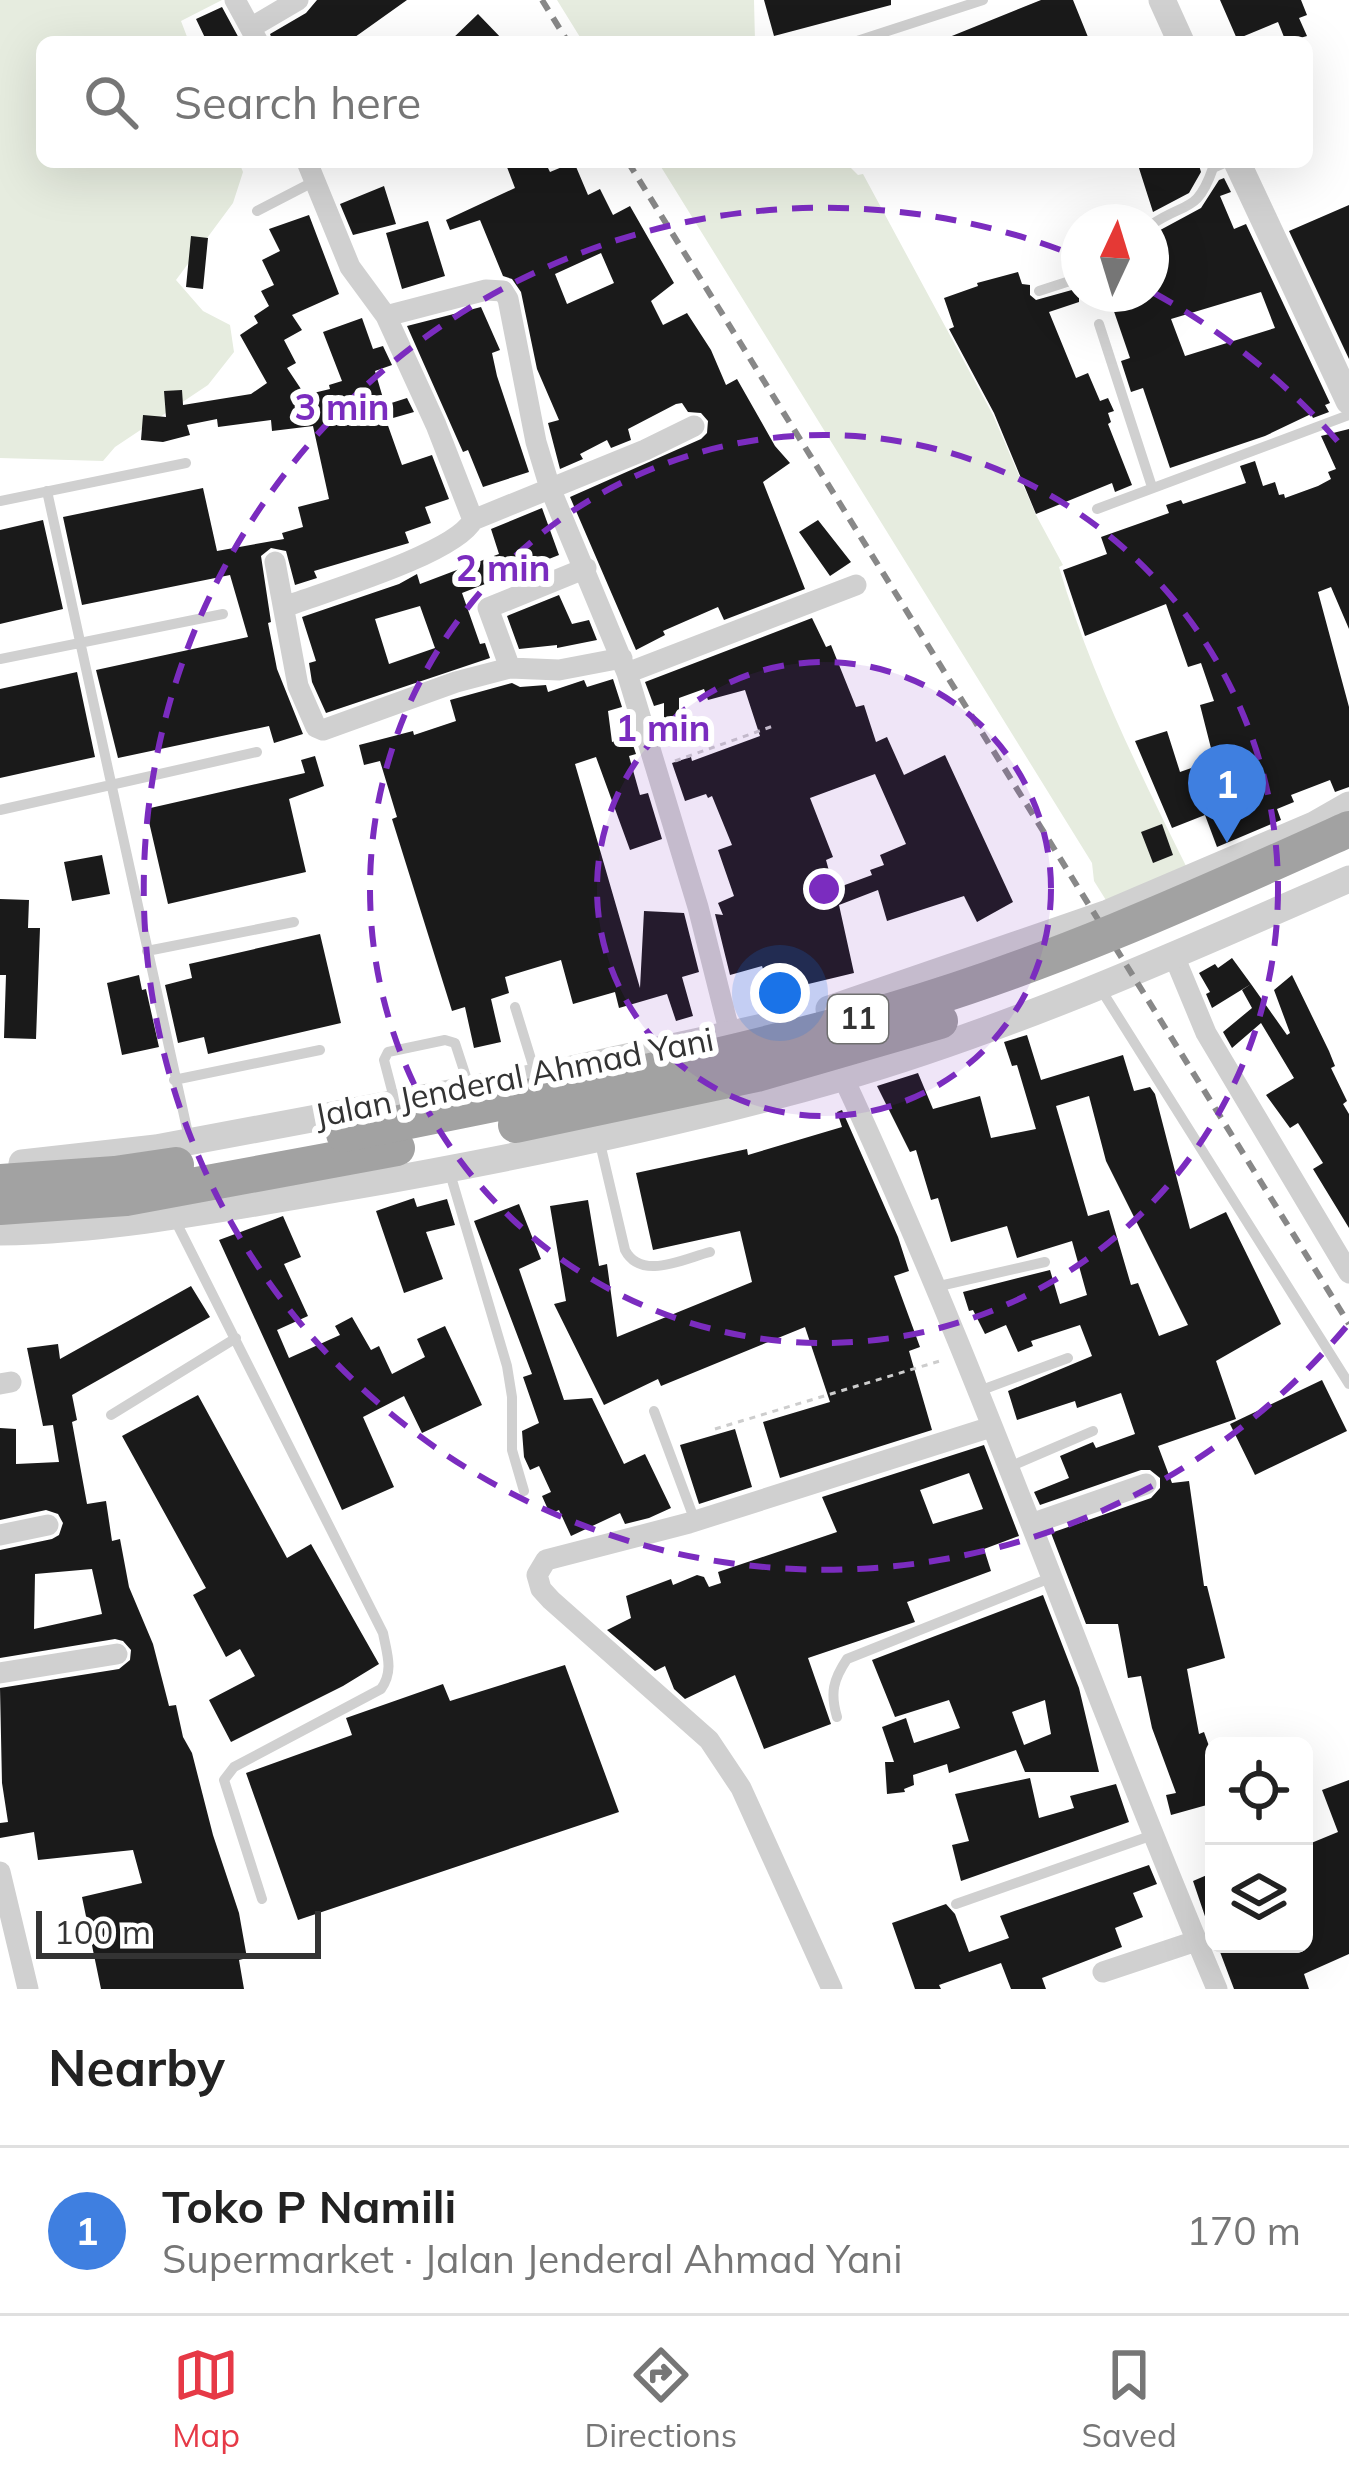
<!DOCTYPE html>
<html lang="en">
<head>
<meta charset="utf-8">
<style>
  body { margin:0; font-family:Mulish,sans-serif; background:#f2f2f2; color:#222 }
  .controls { position:absolute; right:36px; bottom:36px; display:grid; overflow:hidden; border-radius:18px; box-shadow:0 12px 48px #0002 }
  .controls button { width:108px; height:108px; display:grid; place-items:center; padding:0; border:0; border-bottom:3px solid #e0e0e0; background:#fff; color:#222; font:60px sans-serif }
  .compass { position:absolute; left:1061px; top:204px; width:108px; height:108px; border-radius:50%; background:#fff; box-shadow:0 12px 48px #0002; rotate:4deg }
  .scale { position:absolute; left:36px; bottom:30px; width:285px; box-sizing:border-box; padding-left:12px; border:6px solid #333; border-top:0; font-size:33px; line-height:42px; white-space:nowrap; color:#333; -webkit-text-stroke:9px #fff; paint-order:stroke }
  .you { position:absolute; left:780px; top:993px; width:42px; height:42px; margin:-30px; border:9px solid #fff; border-radius:50%; background:#1a73e8; box-shadow:0 0 0 18px #1a73e833 }
  .badge { display:grid; place-items:center; width:78px; height:78px; border-radius:50%; background:#e63946; color:#fff; font-size:39px; font-weight:700 }
  .pin { position:absolute; translate:-50% -99px; filter:drop-shadow(0 3px 6px #0008) }
  .pin::after { content:''; position:absolute; top:63px; width:42px; height:36px; background:inherit; clip-path:polygon(0 0,100% 0,50% 100%) }
  .list { margin:0; padding:0; list-style:none }
  h2 { display:flex; justify-content:space-between; align-items:center; height:156px; margin:0; padding:0 48px; font-size:51px }
  h2 small { font-size:39px; font-weight:400; color:#767676 }
  .list li { display:grid; grid-template-columns:78px 1fr auto; gap:36px; align-items:center; box-sizing:border-box; height:168px; padding:0 48px; border-top:3px solid #e0e0e0 }
  .list b { display:block; font-size:45px; white-space:nowrap }
  .list p { margin:0; font-size:39px; white-space:nowrap; color:#767676 }
  .list em { font-size:39px; font-style:normal; color:#767676 }
  .icon { flex:none; width:66px; height:66px; fill:none; stroke:currentColor; stroke-width:2; stroke-linecap:round; stroke-linejoin:round }
  .map { position:relative; flex:none; width:1349px; height:1989px; overflow:hidden }
  .search { position:absolute; background:#fff; box-shadow:0 12px 48px #0002; left:36px; right:36px; top:36px; height:132px; display:flex; align-items:center; gap:30px; box-sizing:border-box; padding:0 42px; border-radius:18px; color:#767676; font-size:45px }
  .sheet { height:324px; background:#fff }
  nav { display:flex; justify-content:space-around; align-items:center; box-sizing:border-box; height:168px; border-top:3px solid #e0e0e0; background:#fff; font-size:33px; color:#767676 }
  nav a { display:grid; justify-items:center; gap:6px }
  nav .on { color:#e63946 }
  .map>svg:first-child { display:block }
</style>
</head>
<body>
<div class="map">
<svg width="1349" height="1989" viewBox="0 0 1349 1989">
  <rect width="100%" height="100%" fill="#fff"/>
  <path fill="#e6ecdf" d="M0 0H222L181 21 189 42H42V162H239L243 172 233 203 176 280 203 311 230 325 234 352 208 385 115 447 103 461 0 458Z
    M557 0H754L755 42H583Z
    M658 162H845L858 175 863 174 993 415 1036 515 1063 565 1059 567C1090 673 1140 773 1189 872L1109 905 1094 881 1092 863Z"/>
  <path fill="#1a1a1a" fill-rule="evenodd" d="M317 0H407L348 42H273L270 34 306 13Z
    M764 0H891V5L774 36Z
    M1041 0H1073L1090 42H937Z
    M1220 0H1301L1307 15 1299 18 1307 36 1286 42 1278 22 1237 39Z
    M222 7 241 42H207L196 19Z
    M478 14 505 42H449Z
    M505 162H537L539 167 546 164 550 172 574 162 588 195 600 189 613 215 630 206 674 283 651 301 663 325 687 313 711 350 726 385 737 379 775 446 790 463 763 482 805 589 724 620 718 607 663 631 665 635 636 650 570 497 701 439 707 433 708 421 701 413 688 412 682 403 676 404 628 429 631 440 611 448 607 440 580 454 583 459 560 469 548 423 559 420 537 369 521 292 512 279 503 276 480 220 450 230 446 220 515 188ZM601 253 614 283 567 304 555 274Z
    M1137 162H1198L1201 172 1189 193 1153 212Z
    M1224 178 1231 192 1220 196 1234 229 1246 224 1330 403 1325 405 1329 412 1313 418 1311 414 1265 436 1170 468 1143 388 1131 392 1121 361 1130 358 1108 294H1151V235L1201 208 1219 180ZM1261 292 1275 328 1185 356 1171 319Z
    M384 186 396 224 353 235 340 204Z
    M1349 205V359L1289 231Z
    M309 215 339 294 292 315 302 330 284 340 296 363 287 368 305 395 330 389 329 385 342 381 323 332 362 318 373 349 383 346 392 365 375 371 385 405 407 398 414 412 386 420 402 465 432 455 449 499 425 507 431 523 405 532 409 543 314 571 317 578 295 585 286 551 271 548 261 556 271 622 268 623 277 669 303 734 274 743 269 726 118 758 96 670 248 637 230 575 82 605 63 517 203 488 217 551 284 539 282 533 303 527 298 507 329 499 313 426 272 431 271 420 218 427 217 419 187 425 190 435 163 442 141 440 143 415 166 417 164 391 182 390 183 405 251 394 267 383 240 335 258 323 254 316 269 306 261 291 274 285 262 260 280 251 269 229Z
    M428 221 445 276 402 289 386 233Z
    M191 236 208 238 203 289 186 287Z
    M1018 272 1022 284 1030 285V295L1036 300 1079 288V302L1049 312 1076 378 1088 373 1100 401 1108 398 1114 411 1108 413 1111 422 1108 424 1132 485 1115 492 1112 483 1036 514 994 413 949 329 954 327 944 298 978 286 977 283Z
    M481 307 500 350 492 353 497 376 529 472 483 487 468 450 463 452 407 326Z
    M1349 429V629L1331 587 1318 592 1349 707V787L1335 792 1330 780 1291 795 1294 802 1277 809 1281 820 1217 847 1205 815 1172 828 1135 741 1167 731 1180 772 1214 760 1200 705 1214 701 1201 663 1188 667 1166 604 1085 636 1063 570 1107 554 1101 537 1169 513 1166 505 1181 500 1183 504 1246 483 1240 466 1255 461 1263 486 1275 482 1279 495 1284 494 1285 498 1318 486 1331 479 1328 472 1336 469 1321 436Z
    M542 508 559 555 462 593 480 644 485 643 490 658 326 713 312 682 309 663 316 661 302 617 399 584 417 574 420 584 499 554 491 529ZM420 606 435 648 389 664 375 619Z
    M43 520 63 609 0 624V530Z
    M818 520 851 562 830 576 799 532Z
    M559 595 572 624 589 620 597 640 557 648V645L519 649 507 616Z
    M812 618 826 647 831 645 856 707 864 705 876 742 887 737 904 775 945 755 1013 902 977 922 964 896 887 921 878 890 839 905 854 973 771 993 762 966 730 975 715 914 723 915 718 903 734 896 718 850 732 845 712 796 708 798 706 794 685 801 672 763 691 757 692 761 760 736 745 690 708 700 704 689 679 698V725H664V703L654 706 645 682ZM875 774 906 844 880 855 884 865 870 870 872 875 834 889 826 860 833 857 810 798Z
    M77 672 95 757 0 778V689Z
    M613 679 622 707 608 711 612 742 630 736 636 754 629 756 640 795 648 793 662 839 630 850 596 757 575 764 640 988 644 911 684 913 699 972 682 977 693 1016 676 1021 667 994 619 1008 615 992 573 1004 561 960 505 977 509 993 491 999 501 1042 474 1048 465 1007 452 1011 392 819 397 817 380 761 364 765 359 745 413 731 414 735 456 721 450 700 512 683 520 687 546 685 548 692 584 680 587 687Z
    M315 756 324 786 289 799 306 872 168 904 146 809 305 773 301 760Z
    M1162 824 1173 855 1153 863 1141 832Z
    M102 855 110 894 72 901 64 862Z
    M0 899 29 900 28 928H40L36 1039 4 1038 6 975H0Z
    M320 934 341 1023 208 1054 204 1037 178 1043 165 985 192 978 189 964Z
    M1232 958 1251 984 1212 1008 1206 994 1210 992 1199 973 1215 964 1218 968Z
    M139 975 142 990 146 989 159 1047 122 1055 107 983Z
    M1292 975 1329 1051 1335 1066 1331 1068 1347 1101 1343 1104 1349 1114V1228L1313 1169 1323 1163 1298 1123 1290 1128 1266 1095 1294 1078 1261 1023 1232 1048 1223 1032 1252 1008 1242 990 1251 984 1287 1035 1290 1033 1274 990Z
    M1027 1035 1041 1080 1123 1055 1134 1091 1150 1087 1155 1094 1190 1229 1226 1212 1281 1324 1216 1361 1236 1419 1158 1446 1172 1483 1189 1481 1204 1586H1207L1225 1658 1187 1669 1199 1734 1204 1732 1214 1760V1803L1171 1815 1166 1795 1176 1793 1152 1728 1141 1676 1128 1678 1118 1624H1086L1051 1533 1151 1498 1160 1488V1478L1150 1470H1141L1040 1505 1034 1492 1069 1478 1060 1456 1093 1442 1096 1448 1135 1434 1121 1393 1077 1408 1075 1401 1017 1420 1008 1391 1092 1356 1080 1325 1031 1341 1033 1346 1018 1352 1006 1325 985 1334 973 1310 969 1311 963 1292 1050 1270 1060 1304 1087 1295 1072 1241 1017 1258 1007 1226 951 1242 938 1198 931 1200 916 1150 910 1152 877 1086 918 1073 933 1109 980 1096 991 1138 1036 1129 1017 1065 1012 1066 1004 1042ZM1089 1096 1106 1161 1188 1325 1159 1336 1138 1283 1131 1285 1109 1210 1088 1216 1056 1106Z
    M842 1110 898 1237 909 1271 894 1276 920 1347 909 1351 932 1430 780 1478 763 1422 830 1402 805 1327 661 1386 658 1379 604 1405 554 1304 566 1301 550 1206 588 1200 599 1266 607 1264 617 1337 752 1282 740 1231 653 1250 636 1173 747 1149 748 1155 842 1127 837 1112Z
    M414 1198 417 1207 447 1199 455 1225 426 1232 443 1279 404 1293 376 1211Z
    M519 1204 541 1259 519 1269 564 1400 592 1398 624 1464 645 1454 671 1508 649 1518 625 1524 620 1513 571 1536 559 1510 550 1514 542 1496 551 1492 539 1466 530 1470 524 1457 522 1431 539 1423 523 1377 532 1374 474 1221Z
    M283 1216 301 1257 284 1264 308 1316 277 1330 289 1358 340 1335 335 1326 352 1317 371 1350 379 1346 392 1374 425 1357 417 1339 445 1326 482 1405 422 1433 404 1396 363 1417 394 1487 342 1510 219 1240Z
    M191 1286 210 1317 72 1395 77 1420 72 1422 87 1504 106 1501 112 1541 120 1539 129 1587 153 1644 169 1706 176 1705 183 1737 192 1753 213 1835 239 1913 247 1958 239 1960 244 1989H101L82 1897 142 1883 133 1850 38 1860 34 1832 0 1838V1823L8 1822 2 1783 0 1688 119 1669 130 1660 131 1650 123 1641 115 1639 0 1658V1550L52 1539 59 1535 63 1523 58 1514 46 1510 0 1520V1428L16 1429V1464L59 1462 53 1425 43 1426 27 1348 58 1344 60 1359ZM92 1569 102 1614 34 1629 35 1574Z
    M1322 1380 1347 1431 1255 1475 1230 1424Z
    M198 1395 287 1558 311 1544 379 1664 343 1686 231 1742 209 1700 255 1676 240 1649 226 1657 193 1595 206 1588 122 1436Z
    M735 1429 752 1487 699 1504 680 1445Z
    M984 1445 1019 1536 984 1549 991 1571 907 1602 915 1622 808 1658 831 1724 764 1749 735 1675 685 1699 674 1689 665 1666 655 1671 607 1630 631 1618 626 1596 671 1579 673 1585 697 1575 704 1577 709 1587 721 1583 718 1572 837 1532 822 1497ZM969 1473 983 1509 933 1524 920 1490Z
    M1043 1595 1079 1688 1099 1772H1025L1016 1750 949 1773 947 1764 913 1775 914 1785 904 1789 905 1792 887 1794 885 1762H894L882 1727 906 1718 914 1743 960 1728 949 1700 895 1717 872 1660ZM1045 1700 1051 1734 1024 1745 1012 1712Z
    M565 1665 619 1812 298 1920 246 1773 352 1735 346 1718 443 1684 450 1701Z
    M1030 1778 1039 1818 1074 1808 1070 1796 1116 1784 1129 1822 961 1881 952 1845 969 1841 955 1794Z
    M1349 1780V1954L1304 1974 1309 1989H1234L1217 1944H1304V1846L1338 1832 1322 1790Z
    M1149 1865 1157 1884 1133 1893 1143 1917 1115 1928 1122 1947 1042 1978 1046 1989H1011L1001 1963 939 1985 941 1989H915L892 1923 946 1904 955 1914 969 1952 1009 1938 1000 1916Z
    M1214 1872V1934H1211L1193 1881Z"/>
  <g fill="none" stroke-linecap="round" stroke-linejoin="round">
    <path stroke="#cdcdcd" stroke-width="3" stroke-dasharray="6 6" stroke-linecap="butt" d="M675 761 776 725
      M715 1429 943 1360"/>
    <path stroke="#d0d0d0" stroke-width="10" d="M854 42 983 0
      M257 211 315 181
      M1151 225C1186 201 1197 214 1213 168L1227 162
      M1039 291 1079 278
      M1099 324 1152 487
      M47 491 189 1138
      M0 501 186 463
      M1097 509 1349 415
      M0 659 223 614
      M0 810 257 752
      M147 951 294 922
      M1100 988 1349 1384
      M515 1007 535 1072
      M174 1080 320 1050
      M395 1102 384 1060 388 1052 445 1040 455 1043 469 1086
      M599 1139 625 1250C641 1281 683 1259 710 1252
      M449 1170 507 1366 512 1397V1450L524 1491
      M174 1218 383 1633C387 1654 394 1671 381 1689L234 1767 224 1780 262 1899
      M935 1287 1045 1262
      M979 1391 1068 1358
      M654 1411 695 1521
      M111 1415 236 1338
      M1009 1467 1093 1431
      M837 1717C830 1693 833 1680 847 1659L1050 1578
      M956 1904 1153 1835"/>
    <path stroke="#d0d0d0" stroke-width="21" d="M235 0 258 42
      M252 27 298 0
      M307 162 350 267 386 316 436 425 473 520
      M386 316 486 290 503 291 508 299 536 442 550 488 627 673 698 907 730 1034
      M275 562 298 686 316 727 323 730 456 682 510 668 559 670 622 658
      M284 607C324 592 455 554 473 520L645 450 694 426
      M510 668 488 608 586 568
      M627 673 856 585
      M1174 956 1206 1033 1349 1273
      M843 1077C982 1375 1088 1686 1217 1989
      M0 1384 11 1382
      M1031 1524 1146 1484
      M0 1535 48 1525
      M0 1673 117 1654
      M0 1872 28 1989
      M1103 1972 1196 1941
      M832 1989 741 1788 709 1740 551 1600 541 1589 537 1575 546 1560 689 1523 991 1427"/>
    <path stroke="#d0d0d0" stroke-width="27" d="M1162 0 1181 42
      M1237 162 1349 401
      M829 1009 1108 913 1314 825 1349 805
      M22 1163 156 1148 536 1077 763 1027
      M0 1232C116 1230 229 1207 343 1188 510 1159 678 1125 841 1078 1016 1027 1182 952 1349 879"/>
    <path stroke="#a2a2a2" stroke-width="36" d="M0 1182 115 1174 176 1165
      M0 1207 126 1198 397 1148"/>
    <path stroke="#888" stroke-width="6" stroke-dasharray="12 9" stroke-linecap="butt" d="M542 0 568 42
      M628 162 1349 1324"/>
    <path stroke="#a2a2a2" stroke-width="36" d="M516 1125 757 1074 940 1021
      M344 1134C529 1097 713 1062 893 1010 1051 964 1200 896 1349 829"/>
  </g>
  <circle cx="824" cy="889" r="227" fill="#7b2cbf" fill-opacity=".12"/>
  <g fill="none" stroke="#7b2cbf" stroke-width="6" stroke-dasharray="21 15">
    <circle cx="824" cy="889" r="227"/>
    <circle cx="824" cy="889" r="454"/>
    <path d="M1346 1327A681 681 0 1 1 1074 255M1154 293A681 681 0 0 1 1346 451"/>
  </g>
  <g text-anchor="middle" stroke-width="12" stroke-linejoin="round" paint-order="stroke">
    <rect fill="#fff" stroke="#707070" stroke-width="3" x="828" y="995" width="60" height="48" rx="9"/>
    <g font-size="30" font-weight="bold" fill="#333">
      <text x="858" y="1029">11</text>
    </g>
    <g font-size="33" fill="#333" stroke="#fff">
      <text transform="translate(514 1077) rotate(-11)" y="12">Jalan Jenderal Ahmad Yani</text>
    </g>
  </g>
  <circle cx="824" cy="889" r="18" fill="#7b2cbf" stroke="#fff" stroke-width="6"/>
  <g font-size="36" text-anchor="middle" font-weight="bold" fill="#7b2cbf" stroke="#fff" stroke-width="12" stroke-linejoin="round" paint-order="stroke">
    <text x="342" y="420">3 min</text>
    <text x="503" y="581">2 min</text>
    <text x="663" y="741">1 min</text>
  </g>
</svg>
<div class="controls">
<button><svg class="icon" aria-label="locate" viewBox="0 0 24 24"><circle cx="12" cy="12" r="6"/><path d="M12 2v4M12 18v4M2 12h4M18 12h4"/></svg></button>
<button><svg class="icon" aria-label="layers" viewBox="0 0 24 24"><path d="M12 4l9 5-9 5-9-5zM3 14l9 5 9-5"/></svg></button>
</div>
<svg class="compass" viewBox="-18 -18 36 36"><path d="M0-13l5 13h-10z" fill="#e53935"/><path d="M0 13l5-13h-10z" fill="#767676"/></svg>
<div class="scale">100 m</div>
<div class="you"></div>
<div class="pin badge" style="left:1227px;top:843px;background:#3f7fe0">1</div>
<div class="search"><svg class="icon" aria-label="search" viewBox="0 0 24 24"><circle cx="10" cy="10" r="6"/><path d="M15 15l6 6"/></svg>Search here</div>
</div>
<section class="sheet">
<h2>Nearby<small></small></h2>
<ul class="list">
<li><span class="badge" style="background:#3f7fe0">1</span><div><b>Toko P Namili</b><p>Supermarket · Jalan Jenderal Ahmad Yani</p></div><em>170 m</em></li>
</ul>
</section>
<nav>
<a class="on"><svg class="icon" aria-label="map" viewBox="0 0 24 24"><path d="M3 6l6-2 6 2 6-2v14l-6 2-6-2-6 2zM9 4v14M15 6v14"/></svg>Map</a>
<a><svg class="icon" aria-label="directions" viewBox="0 0 24 24"><path d="M12 3l9 9-9 9-9-9zM9 14v-3h6M13 9l2 2-2 2"/></svg>Directions</a>
<a><svg class="icon" aria-label="saved" viewBox="0 0 24 24"><path d="M7 4h10v16l-5-4-5 4z"/></svg>Saved</a>
</nav>
</body>
</html>
